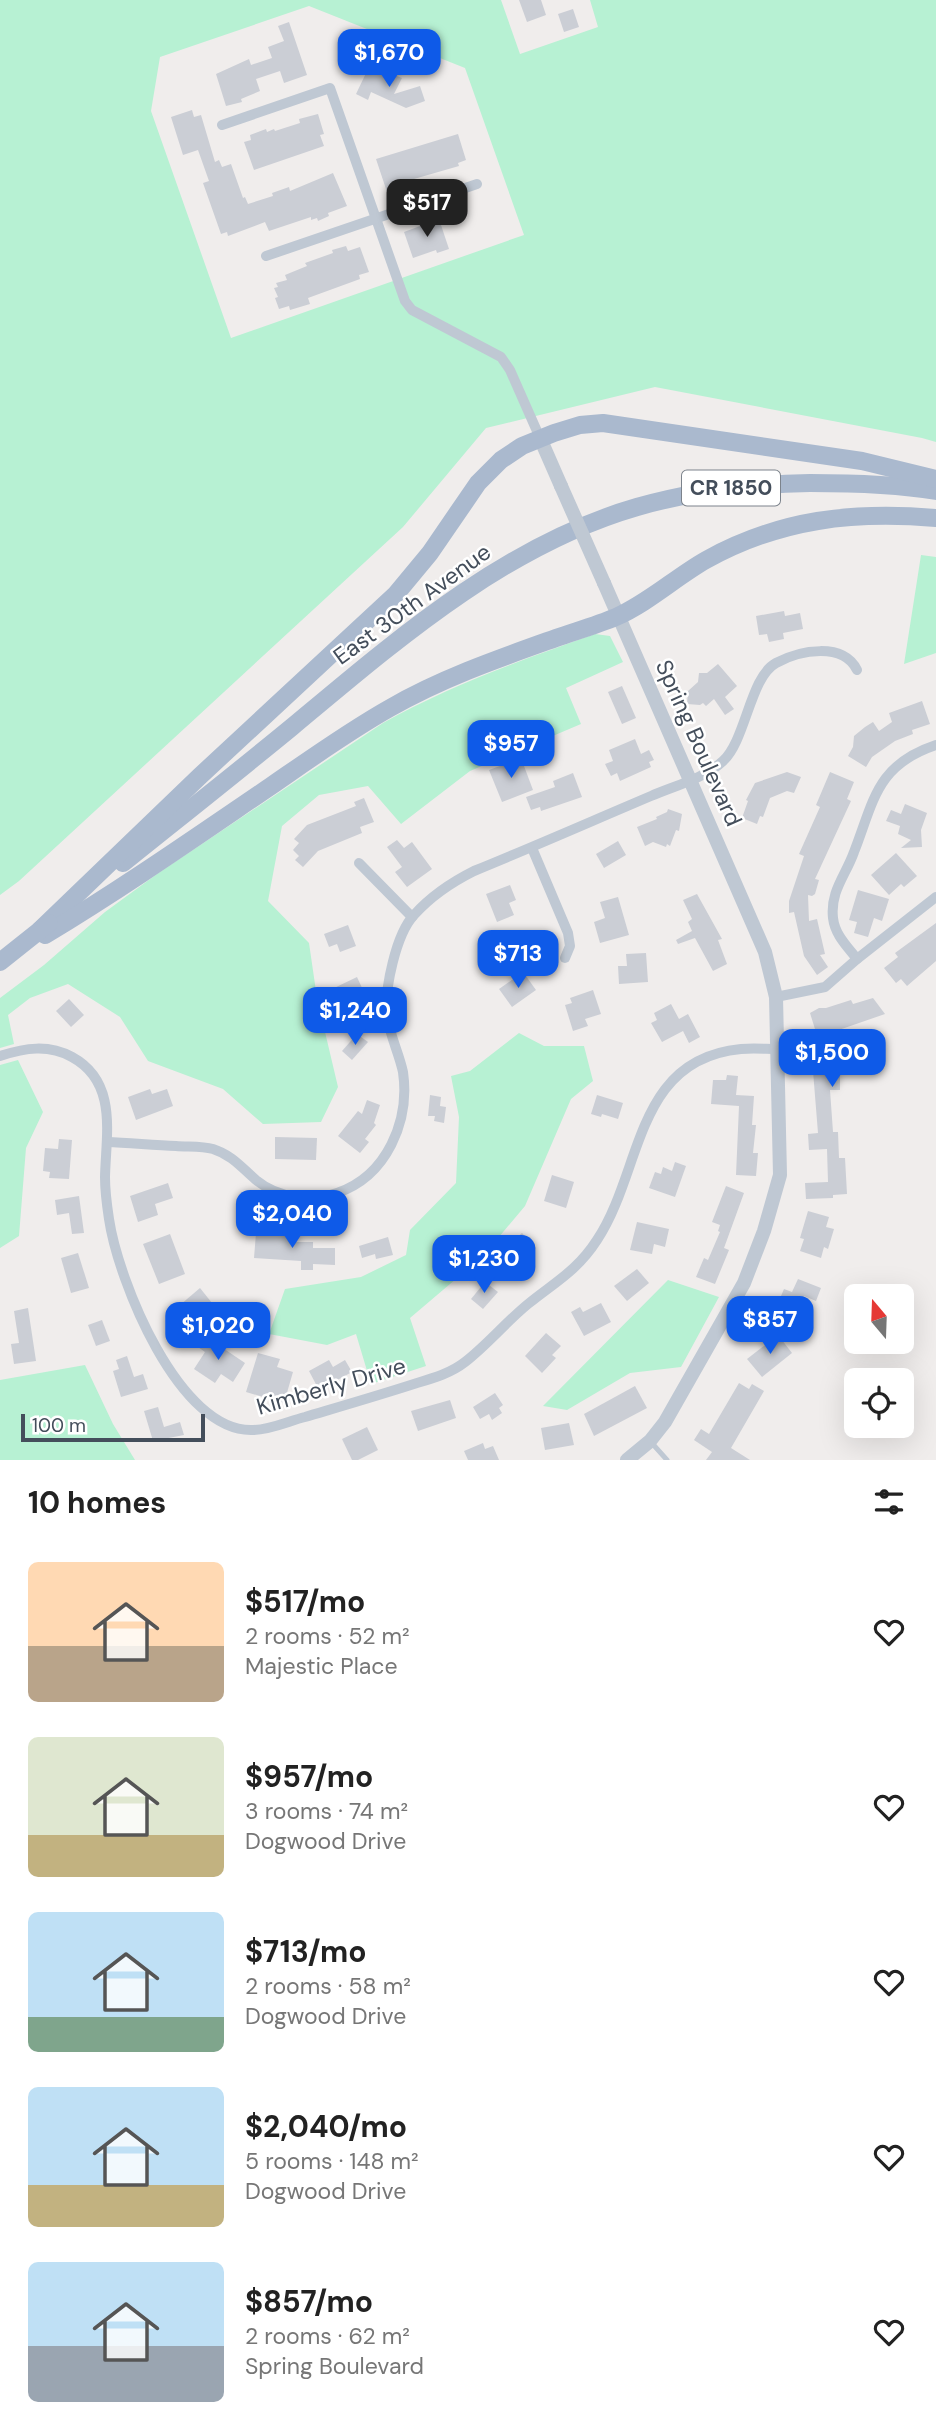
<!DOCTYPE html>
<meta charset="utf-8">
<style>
:root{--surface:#fff;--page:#f6f6f6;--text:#222;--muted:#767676;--accent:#0e5ae8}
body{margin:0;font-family:"DM Sans",sans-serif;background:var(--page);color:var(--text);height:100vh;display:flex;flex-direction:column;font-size:26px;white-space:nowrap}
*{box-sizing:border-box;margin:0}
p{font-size:23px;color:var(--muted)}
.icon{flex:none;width:38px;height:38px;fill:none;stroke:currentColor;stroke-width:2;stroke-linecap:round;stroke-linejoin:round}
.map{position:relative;height:1460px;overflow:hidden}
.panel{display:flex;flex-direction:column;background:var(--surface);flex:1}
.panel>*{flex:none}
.needle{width:46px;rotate:341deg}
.buttons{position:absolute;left:844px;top:1284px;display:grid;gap:14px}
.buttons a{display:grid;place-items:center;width:70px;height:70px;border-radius:10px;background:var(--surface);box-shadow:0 7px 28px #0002;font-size:35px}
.scale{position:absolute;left:21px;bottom:18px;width:184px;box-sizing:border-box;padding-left:7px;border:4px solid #444e5b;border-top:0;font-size:19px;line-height:24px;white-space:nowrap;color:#444e5b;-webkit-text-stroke:5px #fff;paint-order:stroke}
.price{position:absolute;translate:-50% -60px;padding:0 16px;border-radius:14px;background:var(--accent);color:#fff;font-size:23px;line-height:46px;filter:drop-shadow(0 2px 4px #0008)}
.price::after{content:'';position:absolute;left:50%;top:42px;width:21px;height:16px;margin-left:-10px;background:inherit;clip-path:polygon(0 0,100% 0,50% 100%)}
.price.selected{background:#222;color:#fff}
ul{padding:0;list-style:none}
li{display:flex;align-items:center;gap:21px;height:175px;padding:0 28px}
li span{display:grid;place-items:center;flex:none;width:196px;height:140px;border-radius:10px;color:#555}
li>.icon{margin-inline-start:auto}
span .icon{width:84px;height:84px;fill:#fffc;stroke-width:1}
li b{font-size:30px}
h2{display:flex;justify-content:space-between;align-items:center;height:84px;padding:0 28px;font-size:30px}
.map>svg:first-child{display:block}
.green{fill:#b7f1d3;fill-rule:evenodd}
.building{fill:#cbced5}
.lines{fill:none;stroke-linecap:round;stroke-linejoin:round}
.service{stroke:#bfc8d3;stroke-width:5}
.minor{stroke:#bfc8d3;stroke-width:10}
.tertiary{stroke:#bfc8d3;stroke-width:14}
.primary{stroke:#aab9ce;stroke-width:18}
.tertiary-bridge{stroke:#bfc8d3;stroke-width:14}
.labels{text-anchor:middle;stroke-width:5;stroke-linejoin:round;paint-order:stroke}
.shield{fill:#fff;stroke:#7c838c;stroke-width:2}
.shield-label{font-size:21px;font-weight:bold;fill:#444e5b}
.street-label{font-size:23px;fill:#444e5b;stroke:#fff}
</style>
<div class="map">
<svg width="936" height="1460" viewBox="0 0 936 1460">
<rect width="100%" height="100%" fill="#f0edec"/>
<g class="green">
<path d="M0 0H501L520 54 598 27 590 0H936V442L922 438 655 387 486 428 403 527 19 881 0 895ZM309 6 465 68 524 235 231 338 151 111 160 57Z"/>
<polygon points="921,555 936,557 936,653 904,664"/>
<path d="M595 634 610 636 623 662 566 688 581 724 470 771 401 824 368 786 319 795 282 826 268 901 309 943 317 998 338 1087 321 1122 263 1124 223 1089 148 1061 120 1017 68 984 30 998 8 1015 14 1044 0 1048V998L44 965 105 912 157 874 383 723C451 685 522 660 595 634Z"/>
<polygon points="519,1033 544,1046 584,1046 593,1081 571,1099 525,1206 483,1256 410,1318 426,1366 371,1384 356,1334 327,1345 269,1334 285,1289 361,1277 406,1255 410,1230 456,1183 459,1117 451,1076 470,1071"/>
<polygon points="18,1060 43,1112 26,1148 19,1236 0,1248 0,1065"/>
<polygon points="668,1280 719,1297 681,1367 630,1373 567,1410 543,1406"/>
<polygon points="85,1365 113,1424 135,1460 0,1460 0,1380"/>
</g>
<g class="building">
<polygon points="519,0 541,0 546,15 527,22"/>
<polygon points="573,9 579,27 564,32 558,14"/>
<polygon points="289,22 307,75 284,83 280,71 256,79 260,91 241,99 242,102 226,106 216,74 249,59 251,65 272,58 268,47 284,41 278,26"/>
<polygon points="373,67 402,78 394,94 420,86 425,101 406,108 371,92 368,100 356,94 368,69"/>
<polygon points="192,110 194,117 201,115 215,162 219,160 222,167 231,164 243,198 245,197 248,204 273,196 272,193 289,187 290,191 333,173 347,206 328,213 329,216 318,221 317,218 311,220 311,217 269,231 265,222 228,236 227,232 221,234 203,183 209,181 198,150 183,155 171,117"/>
<polygon points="318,114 324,134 320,135 324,146 254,170 244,142 251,140 250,135 266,129 267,132 274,129 275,131 300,123 299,119"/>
<polygon points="458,134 466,160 458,163 459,166 407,181 409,184 387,192 376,159"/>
<polygon points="439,219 449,249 437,253 436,250 413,258 404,232"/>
<polygon points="346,246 348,251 360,247 369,272 359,275 360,279 308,298 310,304 290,310 289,306 279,309 275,298 278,297 274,288 278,287 276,283 287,280 285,275 307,266 305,263 333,253 332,250"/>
<polygon points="784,611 785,616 800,613 803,629 783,633 784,639 769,642 767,634 759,635 756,616"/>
<polygon points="718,664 737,686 725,697 734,709 725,715 714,699 706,706 703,703 700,705 687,704 688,691 698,682 699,673 707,673"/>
<polygon points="622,686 636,718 622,724 608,692"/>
<polygon points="922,701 930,724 912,730 913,734 895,741 872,757 866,767 848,756 853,747 854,736 865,727 873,722 879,731 892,722 889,713"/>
<polygon points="635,739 641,754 649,750 654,760 649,762 651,767 620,781 617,773 611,776 605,764 613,761 609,750"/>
<polygon points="521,758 533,790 502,802 489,770"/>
<polygon points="787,772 801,777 794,793 787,791 770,798 763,817 760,816 757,824 742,818 748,801 746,800 755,783"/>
<polygon points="830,772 854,782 847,799 851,801 815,879 819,880 815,894 812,896 808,895 809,921 817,919 825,954 820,955 828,967 817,975 804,956 794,912 789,913 789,901 804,856 799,854 820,807 816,805"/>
<polygon points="573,773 582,797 541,811 540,807 531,810 526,797 555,787 553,781"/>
<polygon points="364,798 374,822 360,827 362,833 318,851 303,867 295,860 299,856 293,850 299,843 294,839 307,825 356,806 354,802"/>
<polygon points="905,804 927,813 921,830 922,847 901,848 911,840 898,834 900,826 886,821 891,810 901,814"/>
<polygon points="668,809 682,814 679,831 676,830 670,846 667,844 666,847 653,842 645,846 637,827 657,819 656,817 667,812"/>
<polygon points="397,840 404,848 412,842 432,869 407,887 395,872 402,867 387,847"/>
<polygon points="618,841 626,855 604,868 596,854"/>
<polygon points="896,853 917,876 904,887 901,884 889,895 871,875"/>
<polygon points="510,885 516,900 509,903 514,915 497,922 486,894"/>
<polygon points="858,890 889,899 882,921 874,918 868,937 854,933 857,922 849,920"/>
<polygon points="697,894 722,939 718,940 727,964 713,971 695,938 678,944 676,940 692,931 688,922 692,919 683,900"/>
<polygon points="618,897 629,935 600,943 594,922 605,918 600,902"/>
<polygon points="936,923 936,961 907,986 901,979 896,983 884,968 898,957 895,953"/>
<polygon points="348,925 356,946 340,952 337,944 329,947 324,934"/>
<polygon points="646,953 648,982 619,984 618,966 627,966 626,954"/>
<polygon points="523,972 536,990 512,1007 499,989"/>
<polygon points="357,977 363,990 352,996 362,1015 344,1024 331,1000 334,999 330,990"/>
<polygon points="593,990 601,1014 585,1019 588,1026 573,1031 565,1005 572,1003 570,998"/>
<polygon points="873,998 885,1014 833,1032 836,1039 836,1071 840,1070 840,1090 830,1090 833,1132 838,1132 839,1158 845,1158 847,1194 833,1195 833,1198 806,1199 805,1183 828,1182 827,1149 809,1150 808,1134 818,1133 813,1071 815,1071 815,1058 824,1058 810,1013 819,1008 826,1008 851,1000 853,1004"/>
<polygon points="69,999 84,1015 71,1027 56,1011"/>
<polygon points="671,1004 679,1019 688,1014 700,1037 689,1043 683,1031 662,1042 651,1023 657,1020 654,1013"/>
<polygon points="357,1034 368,1042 352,1060 342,1051"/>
<polygon points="727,1075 738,1076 736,1095 754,1096 752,1125 756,1125 753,1153 758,1153 756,1176 736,1175 739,1106 711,1104 713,1080 726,1080"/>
<polygon points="150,1089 152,1094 167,1089 173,1106 136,1120 128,1097"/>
<polygon points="430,1095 441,1097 440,1106 446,1107 444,1123 434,1121 435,1116 428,1116"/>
<polygon points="597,1095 623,1103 618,1119 602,1114 601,1117 591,1114"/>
<polygon points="367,1100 380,1105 374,1123 376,1125 365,1139 369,1142 360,1153 338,1136 358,1111 362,1114"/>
<polygon points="275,1137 317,1138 316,1160 275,1159"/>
<polygon points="59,1139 72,1140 69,1179 49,1178 50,1172 43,1171 45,1148 58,1149"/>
<polygon points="675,1162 686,1166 675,1197 649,1188 655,1172 661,1174 663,1167 672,1171"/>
<polygon points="552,1175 574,1182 566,1208 544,1201"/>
<polygon points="168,1183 173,1198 155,1204 158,1215 138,1222 130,1196"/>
<polygon points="726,1186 744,1193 724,1248 729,1250 715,1284 696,1277 704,1258 708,1260 720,1232 718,1231 720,1225 712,1222"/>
<polygon points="79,1196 84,1233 72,1234 69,1213 57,1215 55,1200"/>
<polygon points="808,1211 829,1217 826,1227 834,1229 828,1249 824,1247 821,1258 800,1251 804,1239 800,1238"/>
<polygon points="637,1222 669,1229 665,1247 654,1244 652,1254 630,1250"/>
<polygon points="275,1229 290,1230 289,1242 313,1242 313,1248 335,1248 335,1265 313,1264 313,1270 301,1270 301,1261 254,1258 256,1233 275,1234"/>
<polygon points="522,1233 536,1248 522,1261 516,1254 510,1260 502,1251"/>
<polygon points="170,1234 185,1274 159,1284 143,1244"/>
<polygon points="388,1237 393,1255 376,1259 375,1254 362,1258 359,1246"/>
<polygon points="78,1253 89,1288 71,1293 61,1258"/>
<polygon points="637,1269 649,1283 627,1301 614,1286"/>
<polygon points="798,1279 821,1288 816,1301 804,1296 800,1306 796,1304 789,1320 764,1309 768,1299 778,1303 784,1289 792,1292"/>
<polygon points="485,1282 498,1292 483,1309 471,1299"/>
<polygon points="200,1288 212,1303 185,1325 173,1311"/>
<polygon points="601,1303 611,1322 584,1336 571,1312 580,1307 583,1312"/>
<polygon points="28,1308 36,1361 14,1364 11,1344 19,1343 14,1311"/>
<polygon points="102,1320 110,1341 96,1346 88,1325"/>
<polygon points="546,1333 561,1346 552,1355 556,1358 542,1373 525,1356"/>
<polygon points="778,1335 792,1353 762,1377 747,1359"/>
<polygon points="205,1336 245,1363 233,1382 221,1374 215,1383 194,1369 205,1352 198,1347"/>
<polygon points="258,1353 280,1359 277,1367 293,1372 284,1403 246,1392"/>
<polygon points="127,1356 134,1377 143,1374 148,1389 121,1397 113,1371 119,1369 116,1360"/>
<polygon points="329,1360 333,1367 345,1360 352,1372 319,1390 309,1371"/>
<polygon points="739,1383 749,1389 752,1384 764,1391 731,1448 750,1460 706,1460 712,1452 694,1440 701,1429 709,1434"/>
<polygon points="635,1386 647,1408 594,1436 584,1414"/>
<polygon points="495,1393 503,1405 499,1408 502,1413 492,1420 489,1414 480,1419 473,1407"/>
<polygon points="450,1400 456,1418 418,1431 411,1411"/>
<polygon points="158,1407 164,1427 180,1422 184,1435 153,1441 144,1411"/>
<polygon points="569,1423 574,1445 545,1450 541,1428"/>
<polygon points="367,1427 378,1450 358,1460 352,1460 342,1439"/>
<polygon points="483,1443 485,1449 493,1446 499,1460 468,1460 464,1451"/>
</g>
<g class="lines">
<polyline class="service" points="650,1441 667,1460"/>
<g class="minor">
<polyline points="222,125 330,88 405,301 412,310 501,357 510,370 540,438"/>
<polyline points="266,256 477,184"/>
<path d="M936 745C876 765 874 801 854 852 846 875 830 891 833 918 835 935 847 946 857 959L936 897"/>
<polyline points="532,848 568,933 570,946 565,958"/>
<polyline points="359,863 412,917"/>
<polyline points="776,997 825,987 857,959"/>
<path d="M0 1056C25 1048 48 1044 72 1057 118 1082 106 1134 105 1177 105 1190 107 1206 109 1219 118 1280 179 1433 253 1430 270 1430 289 1421 305 1417 342 1406 380 1395 417 1383 434 1378 451 1373 465 1362 487 1345 506 1322 528 1304 555 1282 577 1271 597 1240 643 1171 634 1059 741 1049 753 1048 766 1049 778 1049"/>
<path d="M107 1142C130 1143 153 1145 176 1146 188 1147 202 1146 213 1149 232 1155 242 1168 256 1180 278 1198 310 1202 337 1193 387 1176 410 1121 403 1072 399 1053 390 1036 387 1016 384 990 396 934 414 915 431 896 452 882 474 871 533 847 592 821 651 796 674 786 705 778 723 761 746 740 750 677 776 663 800 650 843 642 857 670"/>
</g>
<g class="tertiary">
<polyline points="540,438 561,486"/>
<polyline points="604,583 765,952 776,997 780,1175 764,1231 744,1283 665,1422 650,1441 627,1460"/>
</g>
<g class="primary">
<path d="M123 863C179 818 236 773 292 727 395 641 505 545 637 507 693 491 751 484 810 483 851 483 895 484 936 491"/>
<polyline points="40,930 200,776 396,594 430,553 478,483 501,460 522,446 554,433 580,425 603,423 862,461 936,479"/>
<path d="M45 935C123 888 196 837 271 786 310 759 349 731 390 708 442 678 500 658 556 638 576 631 597 625 616 617 648 603 676 577 706 560 780 519 853 511 936 518"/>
<polyline points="0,962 49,923"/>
</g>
<polyline class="tertiary-bridge" points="561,486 604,583"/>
</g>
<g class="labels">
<rect class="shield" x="682" y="470.5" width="98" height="35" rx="5"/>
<g class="shield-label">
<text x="731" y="495">CR 1850</text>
</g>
<g class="street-label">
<text transform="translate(412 604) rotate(-36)" y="8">East 30th Avenue</text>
<text transform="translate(699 743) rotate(66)" y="8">Spring Boulevard</text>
<text transform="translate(331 1386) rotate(-16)" y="8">Kimberly Drive</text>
</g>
</g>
</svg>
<div class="buttons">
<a><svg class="needle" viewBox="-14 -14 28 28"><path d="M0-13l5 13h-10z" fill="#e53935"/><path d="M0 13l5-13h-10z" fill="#767676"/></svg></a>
<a><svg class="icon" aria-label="locate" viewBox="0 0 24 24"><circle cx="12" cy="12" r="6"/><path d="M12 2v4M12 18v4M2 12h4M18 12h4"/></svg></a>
</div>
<div class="scale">100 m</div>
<b class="price" style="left:389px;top:89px">$1,670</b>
<b class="price selected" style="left:427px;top:239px">$517</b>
<b class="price" style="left:511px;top:780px">$957</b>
<b class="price" style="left:518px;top:990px">$713</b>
<b class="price" style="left:355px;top:1047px">$1,240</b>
<b class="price" style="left:832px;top:1089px">$1,500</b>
<b class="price" style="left:292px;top:1250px">$2,040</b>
<b class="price" style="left:484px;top:1295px">$1,230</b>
<b class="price" style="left:770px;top:1356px">$857</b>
<b class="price" style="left:218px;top:1362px">$1,020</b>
</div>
<section class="panel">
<h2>10 homes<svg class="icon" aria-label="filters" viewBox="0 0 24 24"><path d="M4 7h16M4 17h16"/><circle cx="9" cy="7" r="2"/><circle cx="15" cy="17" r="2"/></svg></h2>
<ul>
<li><span style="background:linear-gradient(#ffd9b3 60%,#b9a48a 0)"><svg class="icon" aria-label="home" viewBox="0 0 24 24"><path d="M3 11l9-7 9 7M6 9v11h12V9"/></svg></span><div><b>$517/mo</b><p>2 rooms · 52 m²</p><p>Majestic Place</p></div><svg class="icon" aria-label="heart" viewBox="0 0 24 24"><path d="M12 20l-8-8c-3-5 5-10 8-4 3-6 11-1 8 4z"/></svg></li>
<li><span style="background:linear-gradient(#dfe7d0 70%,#c2b280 0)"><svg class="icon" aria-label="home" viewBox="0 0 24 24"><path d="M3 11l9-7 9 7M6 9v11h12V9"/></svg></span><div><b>$957/mo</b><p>3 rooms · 74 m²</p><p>Dogwood Drive</p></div><svg class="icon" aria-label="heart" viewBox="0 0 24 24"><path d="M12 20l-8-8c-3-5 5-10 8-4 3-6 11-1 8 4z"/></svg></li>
<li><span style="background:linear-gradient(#bfe0f5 75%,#7fa58c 0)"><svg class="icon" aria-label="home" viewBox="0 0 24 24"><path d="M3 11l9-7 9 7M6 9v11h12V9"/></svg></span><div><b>$713/mo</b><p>2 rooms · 58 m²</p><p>Dogwood Drive</p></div><svg class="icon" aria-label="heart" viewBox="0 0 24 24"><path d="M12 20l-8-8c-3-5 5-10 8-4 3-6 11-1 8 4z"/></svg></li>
<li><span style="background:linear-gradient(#bfe0f5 70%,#c2b280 0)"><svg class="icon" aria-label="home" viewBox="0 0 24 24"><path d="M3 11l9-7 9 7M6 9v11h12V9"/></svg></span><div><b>$2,040/mo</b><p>5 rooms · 148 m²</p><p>Dogwood Drive</p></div><svg class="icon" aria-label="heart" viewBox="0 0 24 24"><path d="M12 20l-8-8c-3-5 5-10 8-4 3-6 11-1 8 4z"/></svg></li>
<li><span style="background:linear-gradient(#bfe0f5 60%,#9aa5b1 0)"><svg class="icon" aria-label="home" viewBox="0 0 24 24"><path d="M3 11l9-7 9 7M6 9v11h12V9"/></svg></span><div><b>$857/mo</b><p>2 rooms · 62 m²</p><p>Spring Boulevard</p></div><svg class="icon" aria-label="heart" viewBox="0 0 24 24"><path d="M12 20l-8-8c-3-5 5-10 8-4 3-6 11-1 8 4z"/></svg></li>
</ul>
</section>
